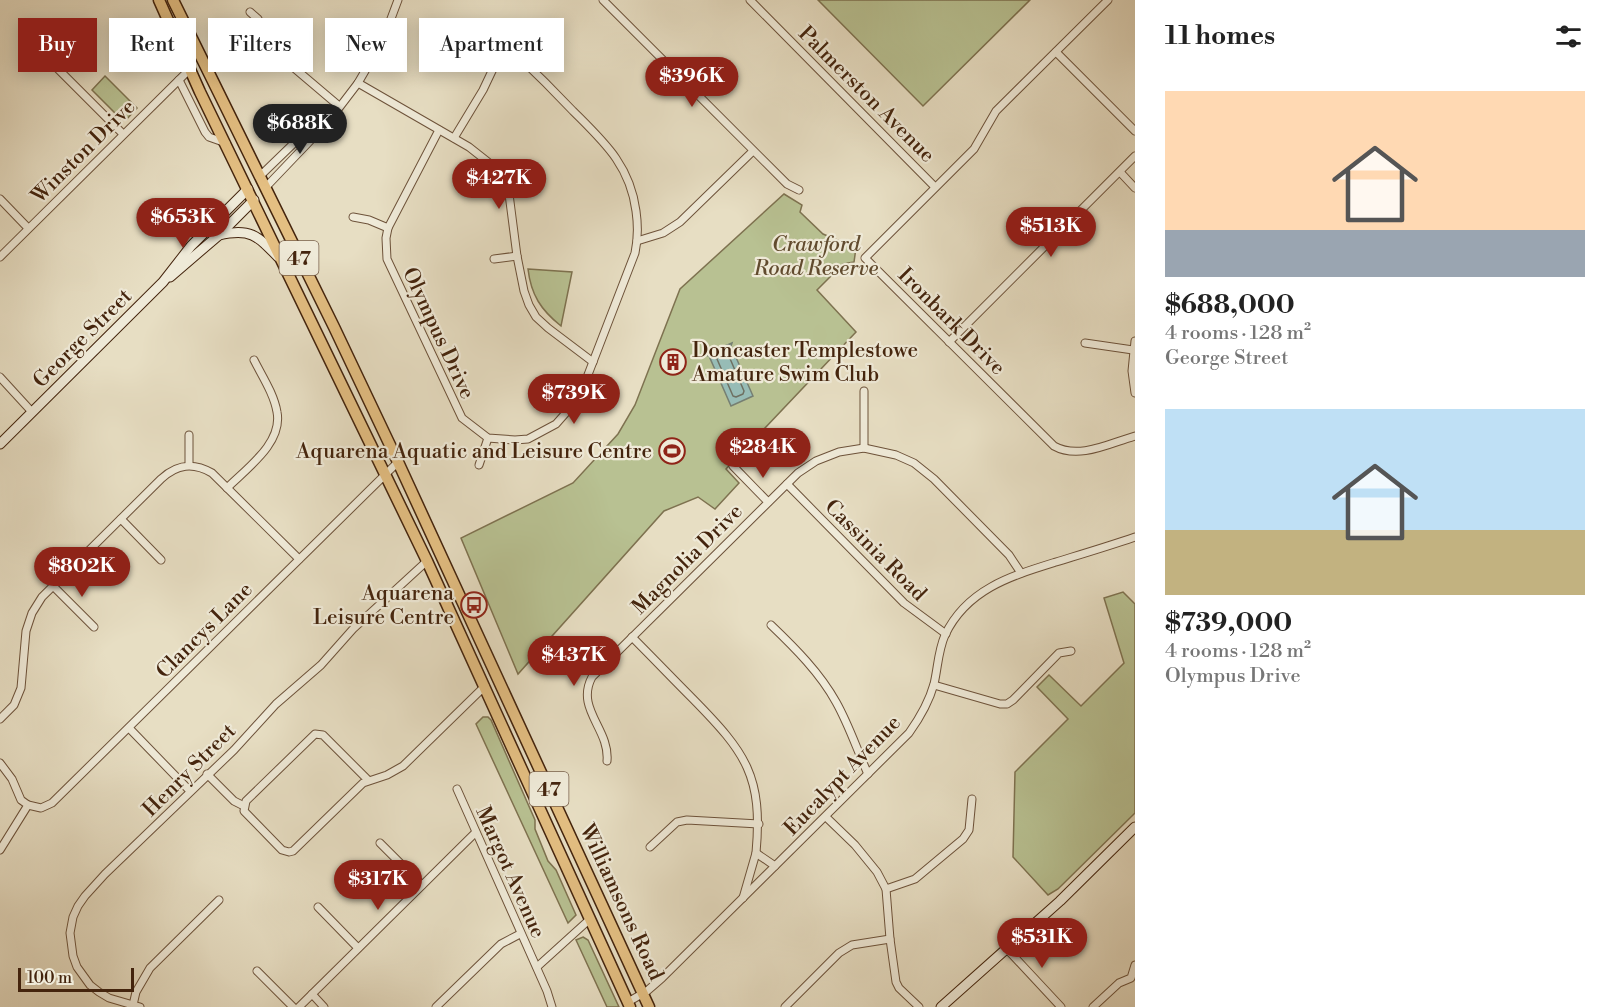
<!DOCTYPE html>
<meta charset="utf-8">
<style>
:root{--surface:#fff;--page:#f6f6f6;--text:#222;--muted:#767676;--accent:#8f2418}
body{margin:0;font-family:"Libre Bodoni",serif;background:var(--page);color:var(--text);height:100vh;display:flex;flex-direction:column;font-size:22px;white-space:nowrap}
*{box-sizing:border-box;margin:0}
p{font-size:20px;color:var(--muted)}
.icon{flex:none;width:33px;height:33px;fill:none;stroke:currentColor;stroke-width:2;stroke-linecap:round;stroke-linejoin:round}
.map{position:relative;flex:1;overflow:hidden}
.side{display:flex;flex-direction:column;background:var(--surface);width:480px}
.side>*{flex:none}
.banner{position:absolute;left:18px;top:18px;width:570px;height:54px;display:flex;gap:12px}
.scale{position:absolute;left:18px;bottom:15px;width:116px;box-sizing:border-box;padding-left:6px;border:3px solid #44240d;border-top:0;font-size:16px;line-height:21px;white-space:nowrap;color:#44240d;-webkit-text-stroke:4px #efead8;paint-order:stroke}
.price{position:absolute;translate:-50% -51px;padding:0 14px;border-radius:21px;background:var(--accent);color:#fff;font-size:20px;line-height:39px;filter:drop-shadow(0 2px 3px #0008)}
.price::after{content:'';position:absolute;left:50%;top:36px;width:18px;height:14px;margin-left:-9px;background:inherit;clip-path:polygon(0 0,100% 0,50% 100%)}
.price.current{background:#222;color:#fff}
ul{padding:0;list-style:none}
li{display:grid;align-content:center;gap:12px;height:318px;padding:0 30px}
li span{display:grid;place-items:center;height:186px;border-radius:0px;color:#555}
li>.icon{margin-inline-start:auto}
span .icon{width:108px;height:108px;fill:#fffc;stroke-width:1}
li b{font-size:26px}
h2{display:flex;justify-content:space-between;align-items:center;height:72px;padding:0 30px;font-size:26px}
.tag{padding:0 21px;border-radius:0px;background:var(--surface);box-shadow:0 3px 15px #0003;font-size:21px;line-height:54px}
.tag.current{background:var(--accent);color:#fff}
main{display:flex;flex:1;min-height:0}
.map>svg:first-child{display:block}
.green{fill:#b8c192;stroke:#7e7250;stroke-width:1.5}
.water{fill:#97bcb6;stroke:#767f72;stroke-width:1.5}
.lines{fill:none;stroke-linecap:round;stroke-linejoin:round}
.shore{stroke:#6e7062;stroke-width:1.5}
.street-casing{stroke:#6d523a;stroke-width:9}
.secondary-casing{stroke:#44240d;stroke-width:11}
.primary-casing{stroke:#44240d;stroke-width:13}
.street{stroke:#efead8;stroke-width:7}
.secondary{stroke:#efead8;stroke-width:9}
.primary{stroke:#e4bf82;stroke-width:10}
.labels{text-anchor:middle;stroke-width:4.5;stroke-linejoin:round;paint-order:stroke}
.shield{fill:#efead8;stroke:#775f4a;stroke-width:1.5}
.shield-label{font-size:20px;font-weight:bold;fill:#44240d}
.street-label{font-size:21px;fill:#44240d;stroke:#efead8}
.park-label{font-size:21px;font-style:italic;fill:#614b2e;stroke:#efead8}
.poi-label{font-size:21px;fill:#44240d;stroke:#efead8;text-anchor:end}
</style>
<main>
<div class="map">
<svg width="1135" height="1007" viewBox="0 0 1135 1007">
<rect width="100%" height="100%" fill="#e7dec3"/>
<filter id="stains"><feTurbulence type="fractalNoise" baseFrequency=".00333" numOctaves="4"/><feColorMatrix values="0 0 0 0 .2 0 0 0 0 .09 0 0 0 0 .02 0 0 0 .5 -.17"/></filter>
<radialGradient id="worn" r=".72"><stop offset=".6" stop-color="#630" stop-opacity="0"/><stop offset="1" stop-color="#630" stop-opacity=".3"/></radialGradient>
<g class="green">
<polygon points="818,0 1030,0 923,106"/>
<polygon points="105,76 137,108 126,120 121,119 92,90"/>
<polygon points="784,194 802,205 800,212 823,234 856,248 854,262 843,264 817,290 856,332 726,469 739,483 715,509 698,497 664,511 518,674 461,538 573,483 618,434 635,405 680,289"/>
<path d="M528 269 572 272 561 326C541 310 531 295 528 269Z"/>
<polygon points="1123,592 1135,604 1135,813 1058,889 1048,895 1013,857 1015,772 1068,719 1037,687 1049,675 1081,706 1124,663 1104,598"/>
<polygon points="483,717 488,717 491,720 535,820 535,829 548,861 556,870 576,915 568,923 476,724"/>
<polygon points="583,937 588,940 619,1007 607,1007 576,940"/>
</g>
<polygon class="water" points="732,343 731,346 753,396 731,406 709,356 705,355"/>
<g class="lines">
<polygon class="shore" points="725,353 728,354 744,391 743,394 736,397 733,396 717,359 718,356"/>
<g class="street-casing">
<g id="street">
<polyline points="603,0 787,184 799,190"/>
<polyline points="750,0 935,187"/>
<path d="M1108 0 996 111 974 149 865 258 1054 446C1079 460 1110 443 1135 436"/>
<polyline points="250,12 258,19 280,56 339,106"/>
<polyline points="1056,52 1135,131"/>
<polyline points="58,69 123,134"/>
<polyline points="179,80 205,132 209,137 226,143"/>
<polyline points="358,83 469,147 488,162 509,194 517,256 524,291 529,305 536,317 548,328 593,362"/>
<path d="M439 130 388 228 386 238 387 259 462 418 488 438 515 440 528 439 556 424 579 398 635 253C638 239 638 225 636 211 630 165 604 142 573 111 555 92 536 73 517 55L506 48 501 25"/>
<polyline points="454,138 483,90 501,52 506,48"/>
<polyline points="1120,172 1135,188"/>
<polyline points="259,177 323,115 335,110"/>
<polyline points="265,188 329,121 358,83 383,40 398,0"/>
<polyline points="0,199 28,228"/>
<polyline points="353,217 369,220 388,228"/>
<polyline points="637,241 663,233 680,222 753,151"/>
<polyline points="0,257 190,69"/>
<polyline points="494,259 517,256"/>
<polyline points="1135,341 1132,371 1135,393"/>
<polyline points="949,342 1135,156"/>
<polyline points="1085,343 1133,350"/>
<polyline points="0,377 32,412"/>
<polyline points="864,391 864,448"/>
<polyline points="189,435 189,465"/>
<polyline points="479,465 488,438"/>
<polyline points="733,466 768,502"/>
<polyline points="787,484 904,603 946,634"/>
<path d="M227 488C247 468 283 443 277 412 274 394 262 376 254 360"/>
<polyline points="121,519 161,560"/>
<polyline points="53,586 94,627"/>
<path d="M771 625C795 648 820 673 836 702 849 725 857 750 868 774"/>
<path d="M632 637C653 658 673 679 693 699 746 753 763 776 756 853"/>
<polyline points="934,685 1000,704 1007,704 1013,700 1059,653 1071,651"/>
<path d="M0 719 14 705 21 688 26 631 32 613 42 597 161 479C177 464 193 462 212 473L299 559"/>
<polyline points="129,728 190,791"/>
<path d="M607 761C610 729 575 709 592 677L798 473 816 461 839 452 864 448 896 455 914 463 934 479 1009 555 1021 573"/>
<polyline points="0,763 12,779 21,800 28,805 0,850"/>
<polyline points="207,774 234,801 244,806"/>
<polyline points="368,780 323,735 315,734 246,801 244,811 282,850 289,852 293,851 363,783 387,775 403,766 485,686"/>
<polyline points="457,789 547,991 552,1007"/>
<polyline points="28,805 41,808 52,803 398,462"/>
<polyline points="826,817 855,845 877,872 886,889 890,939 896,982 899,988 919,1007"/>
<polyline points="380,843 422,885"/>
<polyline points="650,847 677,822 687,820 759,824"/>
<polyline points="886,889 915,879 963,839 969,830 972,799"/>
<polyline points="743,898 756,853 775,866"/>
<polyline points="318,907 358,948"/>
<polyline points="1006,948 1061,1007"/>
<polyline points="537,967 590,919"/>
<polyline points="257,971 293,1007"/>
<polyline points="312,994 324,1007"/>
<path d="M628 1002 647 991 662 978 909 733C919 719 929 702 934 684 938 667 938 651 945 635 967 589 1011 576 1056 562 1082 554 1109 546 1135 537"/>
<polyline points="133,1005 136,992 150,968 219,900"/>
<polyline points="140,1007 109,998 99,992 90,985 77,967 73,956 70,933 73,917 78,906 85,896 105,874 234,750 276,704 321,665 353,629 427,561"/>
<polyline points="299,1007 475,833"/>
<polyline points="436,1007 501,944 520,934"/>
<polyline points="785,1007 839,953 852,945 890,939"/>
<polyline points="1093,1007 1119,983 1131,978 1135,965"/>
</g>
</g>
<g class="secondary-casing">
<g id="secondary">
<path d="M219 235C250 228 257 235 278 257"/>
<polyline points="170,277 219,235 254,200"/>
<polyline points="0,444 163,282 191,246 248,189"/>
<polyline points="941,1007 1060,901 1135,827"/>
</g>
</g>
<g class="primary-casing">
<g id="primary">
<polyline points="159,0 200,92 427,561 630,1007"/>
<polyline points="173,0 334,327 398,462 649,1007"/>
</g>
</g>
<use href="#street" class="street"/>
<use href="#secondary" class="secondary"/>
<use href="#primary" class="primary"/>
</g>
<defs>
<g id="building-ring" transform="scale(1.35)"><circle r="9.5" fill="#efead8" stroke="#8f2418" stroke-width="1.5"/><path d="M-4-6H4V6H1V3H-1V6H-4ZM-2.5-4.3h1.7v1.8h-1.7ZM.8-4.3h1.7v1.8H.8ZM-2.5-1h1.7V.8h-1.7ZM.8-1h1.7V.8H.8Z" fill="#8f2418"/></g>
<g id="stadium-ring" transform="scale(1.35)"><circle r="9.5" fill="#efead8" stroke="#8f2418" stroke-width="1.5"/><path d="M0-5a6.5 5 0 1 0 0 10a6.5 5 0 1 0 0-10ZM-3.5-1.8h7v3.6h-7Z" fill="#8f2418"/></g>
<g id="bus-ring" transform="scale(1.35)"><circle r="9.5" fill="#efead8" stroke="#8f2418" stroke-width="1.5"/><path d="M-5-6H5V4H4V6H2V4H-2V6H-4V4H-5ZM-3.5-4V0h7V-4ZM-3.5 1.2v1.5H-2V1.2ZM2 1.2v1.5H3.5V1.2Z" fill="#8f2418"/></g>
</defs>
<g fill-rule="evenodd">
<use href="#building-ring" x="673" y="362"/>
<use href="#stadium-ring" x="672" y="451"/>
<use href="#bus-ring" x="474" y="605"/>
</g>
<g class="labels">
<g class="shield">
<rect x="279.5" y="241" width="39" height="34" rx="4.5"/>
<rect x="529.5" y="772" width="39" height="34" rx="4.5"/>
</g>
<g class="shield-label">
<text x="299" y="265">47</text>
<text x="549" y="796">47</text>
</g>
<g class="street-label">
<text transform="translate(867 94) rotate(45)" y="7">Palmerston Avenue</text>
<text transform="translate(83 151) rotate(-45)" y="7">Winston Drive</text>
<text transform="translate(952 321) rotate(45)" y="7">Ironbark Drive</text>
<text transform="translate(439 333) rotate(65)" y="7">Olympus Drive</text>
<text transform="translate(82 338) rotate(-45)" y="7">George Street</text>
<text transform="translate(876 550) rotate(45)" y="7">Cassinia Road</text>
<text transform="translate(687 559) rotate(-45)" y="7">Magnolia Drive</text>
<text transform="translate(204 630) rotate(-45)" y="7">Clancys Lane</text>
<text transform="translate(189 770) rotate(-45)" y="7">Henry Street</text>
<text transform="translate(842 775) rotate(-46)" y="7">Eucalypt Avenue</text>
<text transform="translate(511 872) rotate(66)" y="7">Margot Avenue</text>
<text transform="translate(622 902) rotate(65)" y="7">Williamsons Road</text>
</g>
<g class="park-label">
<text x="816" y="251">Crawford<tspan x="816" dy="24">Road Reserve</tspan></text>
</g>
<g class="poi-label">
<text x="692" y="357" text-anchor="start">Doncaster Templestowe<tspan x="692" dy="24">Amature Swim Club</tspan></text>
<text x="652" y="458">Aquarena Aquatic and Leisure Centre</text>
<text x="454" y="600">Aquarena<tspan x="454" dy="24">Leisure Centre</tspan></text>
</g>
</g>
<rect width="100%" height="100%" filter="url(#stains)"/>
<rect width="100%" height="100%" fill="url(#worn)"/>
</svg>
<div class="scale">100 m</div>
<b class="price" style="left:692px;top:108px">$396K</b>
<b class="price current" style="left:300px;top:155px">$688K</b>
<b class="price" style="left:499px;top:210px">$427K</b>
<b class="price" style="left:183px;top:249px">$653K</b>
<b class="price" style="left:1051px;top:258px">$513K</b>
<b class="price" style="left:574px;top:425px">$739K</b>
<b class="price" style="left:763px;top:479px">$284K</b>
<b class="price" style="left:82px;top:598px">$802K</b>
<b class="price" style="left:574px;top:687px">$437K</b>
<b class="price" style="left:378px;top:911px">$317K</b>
<b class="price" style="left:1042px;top:969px">$531K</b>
<div class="banner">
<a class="tag current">Buy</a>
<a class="tag">Rent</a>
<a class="tag">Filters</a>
<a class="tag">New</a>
<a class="tag">Apartment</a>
</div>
</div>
<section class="side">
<h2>11 homes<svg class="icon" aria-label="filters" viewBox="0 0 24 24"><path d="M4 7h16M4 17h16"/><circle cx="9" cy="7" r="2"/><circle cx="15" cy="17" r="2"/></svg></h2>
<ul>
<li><span style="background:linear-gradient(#ffd9b3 75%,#9aa5b1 0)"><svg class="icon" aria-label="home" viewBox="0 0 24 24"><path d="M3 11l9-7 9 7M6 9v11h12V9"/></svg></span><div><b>$688,000</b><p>4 rooms · 128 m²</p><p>George Street</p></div></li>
<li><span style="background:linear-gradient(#bfe0f5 65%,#c2b280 0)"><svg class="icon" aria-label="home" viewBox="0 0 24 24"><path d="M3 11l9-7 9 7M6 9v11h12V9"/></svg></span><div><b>$739,000</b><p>4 rooms · 128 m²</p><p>Olympus Drive</p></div></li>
</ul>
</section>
</main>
